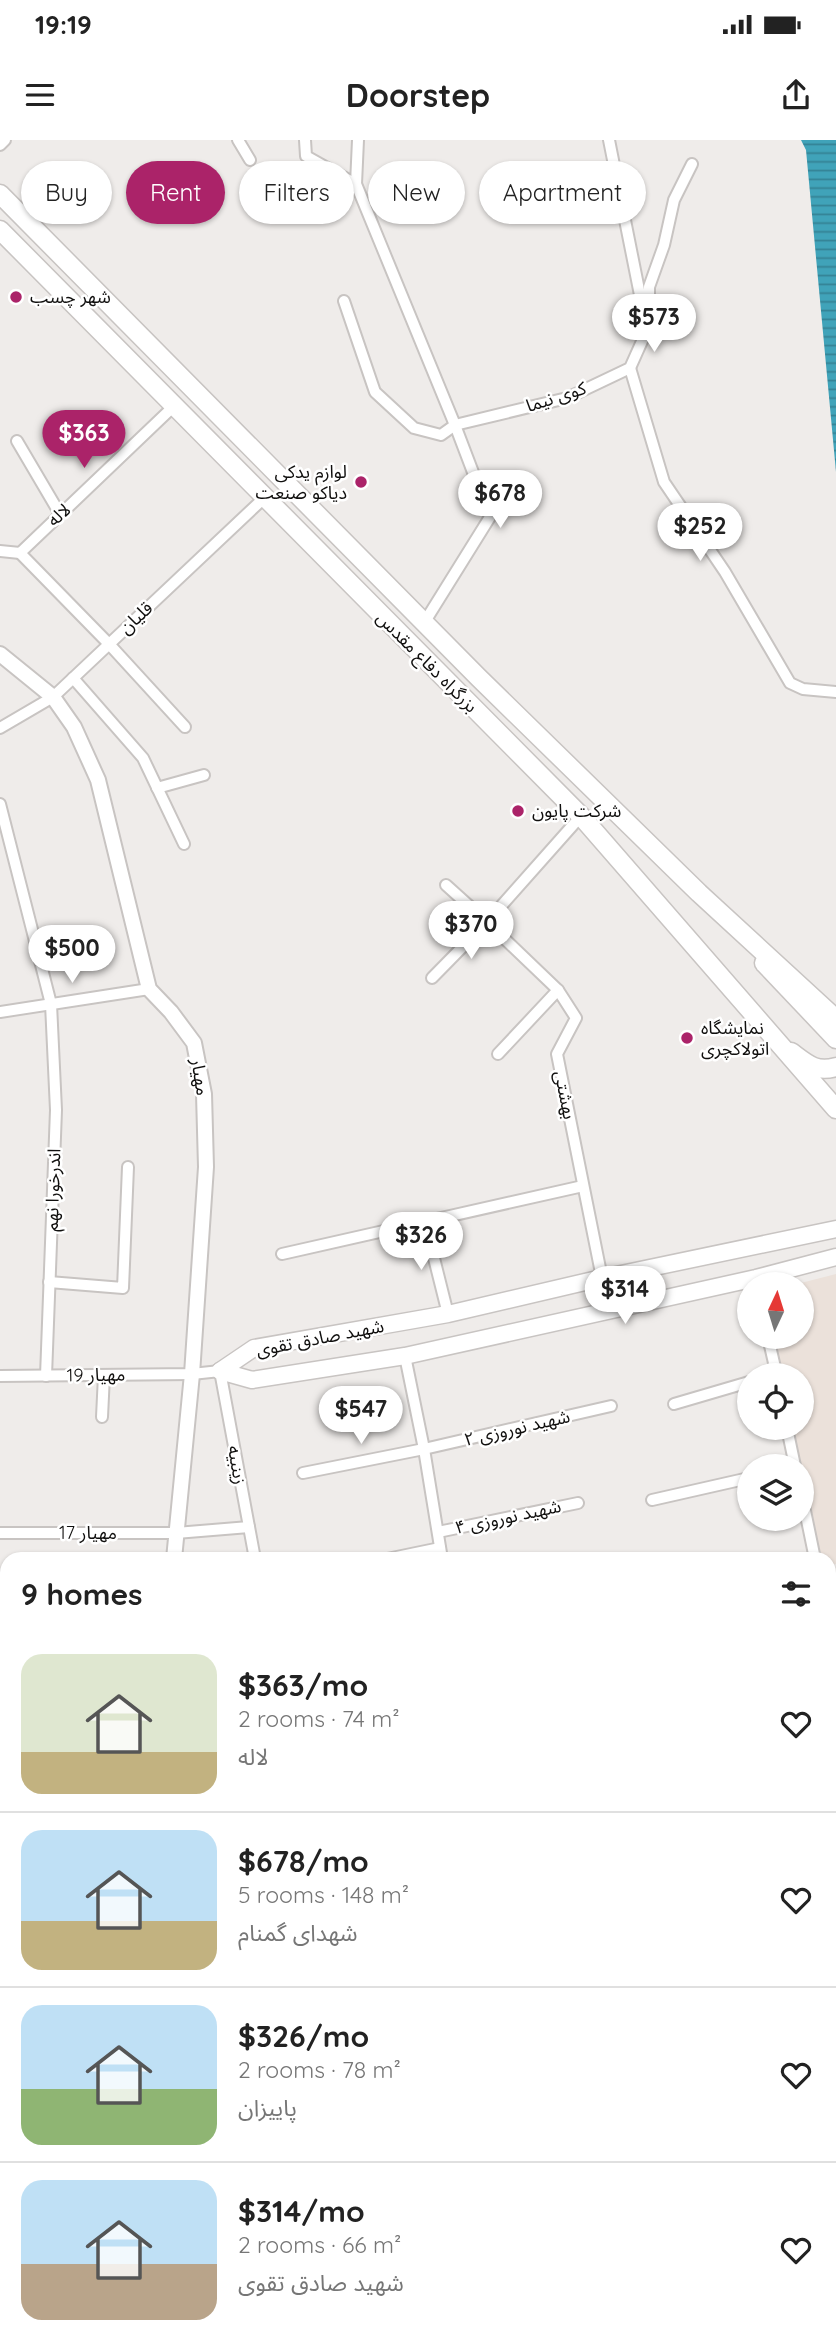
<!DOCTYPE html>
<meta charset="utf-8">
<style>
:root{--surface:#fff;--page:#f2f2f2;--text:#222;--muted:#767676;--line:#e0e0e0;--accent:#ab2369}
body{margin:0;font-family:Quicksand,"Noto Sans Arabic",sans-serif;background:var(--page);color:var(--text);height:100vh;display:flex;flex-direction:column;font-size:26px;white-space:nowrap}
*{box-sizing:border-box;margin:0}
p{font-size:23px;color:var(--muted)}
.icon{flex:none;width:38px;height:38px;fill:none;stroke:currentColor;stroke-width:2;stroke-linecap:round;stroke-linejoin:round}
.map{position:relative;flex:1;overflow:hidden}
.panel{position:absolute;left:0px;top:1412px;width:836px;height:800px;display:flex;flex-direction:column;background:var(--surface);border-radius:21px 21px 0 0;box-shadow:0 2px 5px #0004}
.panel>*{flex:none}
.hud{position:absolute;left:21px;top:21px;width:794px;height:63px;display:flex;gap:14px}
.needle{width:46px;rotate:4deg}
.fabs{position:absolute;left:737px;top:1132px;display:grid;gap:14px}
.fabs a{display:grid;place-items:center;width:77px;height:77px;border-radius:50%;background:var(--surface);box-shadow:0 2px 5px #0004;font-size:35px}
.price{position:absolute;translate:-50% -60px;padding:0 16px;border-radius:24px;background:#fff;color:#222;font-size:23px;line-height:46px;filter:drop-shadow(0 2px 4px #0008)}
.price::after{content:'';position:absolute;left:50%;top:42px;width:21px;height:16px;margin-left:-10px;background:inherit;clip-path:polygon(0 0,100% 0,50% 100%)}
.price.current{background:var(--accent);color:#fff}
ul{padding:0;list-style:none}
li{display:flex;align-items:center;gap:21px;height:175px;padding:0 21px}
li+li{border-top:2px solid var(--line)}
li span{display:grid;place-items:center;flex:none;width:196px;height:140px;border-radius:21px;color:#555}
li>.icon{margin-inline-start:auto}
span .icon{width:84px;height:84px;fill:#fffc;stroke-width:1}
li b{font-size:30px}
h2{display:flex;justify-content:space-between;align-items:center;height:84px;padding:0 21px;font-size:30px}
.pill{padding:0 24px;border-radius:32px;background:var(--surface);box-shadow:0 2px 5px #0004;font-size:24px;line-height:63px}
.pill.current{background:var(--accent);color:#fff}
.status{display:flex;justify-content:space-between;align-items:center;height:49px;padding:0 35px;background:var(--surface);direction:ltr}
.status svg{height:19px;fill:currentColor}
header{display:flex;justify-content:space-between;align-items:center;height:91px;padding:0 21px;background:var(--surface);font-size:32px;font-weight:700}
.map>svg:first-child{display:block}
.built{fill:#ebe1da}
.water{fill:url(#water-rules)}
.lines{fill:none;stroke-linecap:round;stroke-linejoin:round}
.minor-casing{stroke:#c8c4c2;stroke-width:14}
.tertiary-casing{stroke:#c8c4c2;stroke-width:18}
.secondary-casing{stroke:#c8c4c2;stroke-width:19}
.primary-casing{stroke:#c8c4c2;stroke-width:21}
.trunk-casing{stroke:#c8c4c2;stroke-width:21}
.minor{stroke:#fff;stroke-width:10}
.tertiary{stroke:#fff;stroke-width:14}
.secondary{stroke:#fff;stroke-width:16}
.primary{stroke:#fff;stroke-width:18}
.trunk{stroke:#fff;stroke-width:18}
.poi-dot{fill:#ab2369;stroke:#fff;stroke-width:2.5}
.labels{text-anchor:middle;stroke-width:5;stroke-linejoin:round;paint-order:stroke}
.poi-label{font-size:18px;fill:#100f0e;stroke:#fff;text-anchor:start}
.street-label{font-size:18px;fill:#100f0e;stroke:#fff}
</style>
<div class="status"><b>19:19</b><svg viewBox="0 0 49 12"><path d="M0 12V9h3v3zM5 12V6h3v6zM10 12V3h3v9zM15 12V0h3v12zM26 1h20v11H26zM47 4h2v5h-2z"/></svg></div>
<header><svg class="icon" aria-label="menu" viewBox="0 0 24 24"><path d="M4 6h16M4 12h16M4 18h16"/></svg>Doorstep<svg class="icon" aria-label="share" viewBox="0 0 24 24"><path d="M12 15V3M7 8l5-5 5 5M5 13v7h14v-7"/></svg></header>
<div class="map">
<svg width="836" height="2211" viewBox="0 0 836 2211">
<defs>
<pattern id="water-rules" width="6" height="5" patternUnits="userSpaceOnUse" patternTransform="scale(1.75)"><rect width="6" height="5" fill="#40a3b9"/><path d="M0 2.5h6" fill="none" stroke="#348395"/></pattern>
</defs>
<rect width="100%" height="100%" fill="#efecea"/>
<polygon class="built" points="836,1134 836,1424 830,1425 830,1419 822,1419 791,1288 802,1288 802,1236 779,1235 770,1197 802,1197 802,1144 797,1144"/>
<polygon class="water" points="801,0 836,0 836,332 806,10"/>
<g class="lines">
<g class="minor-casing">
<g id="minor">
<polyline points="238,0 250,20"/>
<polyline points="305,0 306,16 356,44 455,285 490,377 424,483"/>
<polyline points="0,5 5,0"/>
<polyline points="356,44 358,0"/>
<polyline points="344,161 375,252 414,288 441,295 455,285 567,258 630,228 647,190 609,0"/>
<polyline points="649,181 649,147 664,105 674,60 692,24"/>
<polyline points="630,228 664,342 725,432 790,543 803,549 836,552"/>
<polyline points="17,301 60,374"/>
<polyline points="0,411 20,413 174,266"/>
<polyline points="20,413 109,504 185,587"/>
<polyline points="73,538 143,618 184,704"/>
<polyline points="0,588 53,557 264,358"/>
<polyline points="157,648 204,635"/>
<polyline points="0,664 51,864 56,970 46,1236"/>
<polyline points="581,676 487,782 558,850 576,878 557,914 602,1138"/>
<polyline points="432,838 487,782 446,745"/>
<polyline points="0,872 149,849"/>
<polyline points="498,914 558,850"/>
<polyline points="425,1082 448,1174"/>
<polyline points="282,1114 583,1046"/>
<polyline points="49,1142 123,1148 128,1027"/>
<polyline points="768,1197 777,1236"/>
<polyline points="405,1216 424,1309 442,1419"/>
<polyline points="0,1236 192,1234 220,1231 255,1419"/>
<polyline points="674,1264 749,1242"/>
<polyline points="102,1277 104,1235"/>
<polyline points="787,1288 795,1326"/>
<polyline points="303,1333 424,1309 611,1266"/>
<polyline points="802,1356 815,1419"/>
<polyline points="652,1360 749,1338"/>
<polyline points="438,1392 578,1363"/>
<polyline points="0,1393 176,1393 249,1387"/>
<polyline points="387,1419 440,1408"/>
<polyline points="830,1472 836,1494"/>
<polyline points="830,1526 836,1524"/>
<polyline points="0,1537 7,1537"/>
<polyline points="830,1776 836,1776"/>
<polyline points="830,1874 836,1875"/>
<polyline points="830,1962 836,1963"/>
<polyline points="0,2085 7,2086"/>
<polyline points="830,2097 836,2100"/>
<polyline points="215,2205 218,2211"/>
<polyline points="318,2205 319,2211"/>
<polyline points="443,2205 447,2211"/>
<polyline points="617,2205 622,2211"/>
<polyline points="238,2211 241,2205"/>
<polyline points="363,2211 379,2205"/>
</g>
</g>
<g class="tertiary-casing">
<g id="tertiary">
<polyline points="0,514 53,557 74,587 98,640 149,849 171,872 194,903 204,954 206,1027 192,1234 174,1419"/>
<polyline points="0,1854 7,1854"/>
<polyline points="103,2211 104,2205"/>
</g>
</g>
<g class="secondary-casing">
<g id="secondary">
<polyline points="220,1231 254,1208 448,1174 602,1138 836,1089"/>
<polyline points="220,1231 252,1240 405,1216 756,1138 836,1117"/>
</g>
</g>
<g class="primary-casing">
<g id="primary">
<polyline points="764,823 836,899"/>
<path d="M791 912C807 924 816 933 836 927"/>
</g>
</g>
<g class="trunk-casing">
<g id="trunk">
<polyline points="0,54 479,538 699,753 836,879"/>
<polyline points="0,90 581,676 836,969"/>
</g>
</g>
<use href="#minor" class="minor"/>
<use href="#tertiary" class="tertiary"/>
<use href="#secondary" class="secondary"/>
<use href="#primary" class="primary"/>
<use href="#trunk" class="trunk"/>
</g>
<g class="poi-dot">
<circle cx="16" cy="157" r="7"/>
<circle cx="361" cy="342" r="7"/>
<circle cx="518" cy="671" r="7"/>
<circle cx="687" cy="898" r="7"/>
</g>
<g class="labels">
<g class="poi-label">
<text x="30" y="163">شهر چسب</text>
<text x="347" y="338" text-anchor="end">لوازم یدکی<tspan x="347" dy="21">دیاکو صنعت</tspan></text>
<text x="532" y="677">شرکت پایون</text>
<text x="701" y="894">نمایشگاه<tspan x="701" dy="21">اتولاکچری</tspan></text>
</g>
<g class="street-label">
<text transform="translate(556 257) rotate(-18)" y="6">کوی نیما</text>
<text transform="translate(59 375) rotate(-43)" y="6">لاله</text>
<text transform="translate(136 478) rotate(-43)" y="6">قلیان</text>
<text transform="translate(427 522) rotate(45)" y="6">بزرگراه دفاع مقدس</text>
<text transform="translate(200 937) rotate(81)" y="6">مهیار</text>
<text transform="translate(565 955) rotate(79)" y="6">بهشتی</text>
<text transform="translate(53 1050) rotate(-88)" y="6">اندرخورا نهم</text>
<text transform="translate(320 1198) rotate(-11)" y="6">شهید صادق تقوی</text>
<text transform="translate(96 1235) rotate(-1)" y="6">مهیار 19</text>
<text transform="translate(517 1288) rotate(-13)" y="6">شهید نوروزی ۲</text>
<text transform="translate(237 1325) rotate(80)" y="6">زینبیه</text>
<text transform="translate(508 1377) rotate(-12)" y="6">شهید نوروزی ۴</text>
<text x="88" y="1399">مهیار 17</text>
</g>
</g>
</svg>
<div class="fabs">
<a><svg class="needle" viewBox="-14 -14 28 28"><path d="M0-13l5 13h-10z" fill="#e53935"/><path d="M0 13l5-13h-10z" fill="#767676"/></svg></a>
<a><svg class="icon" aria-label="locate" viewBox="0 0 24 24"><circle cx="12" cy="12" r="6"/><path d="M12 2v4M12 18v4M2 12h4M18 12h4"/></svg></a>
<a><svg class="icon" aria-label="layers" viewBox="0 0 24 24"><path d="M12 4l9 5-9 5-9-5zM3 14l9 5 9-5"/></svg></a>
</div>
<b class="price" style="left:654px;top:214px">$573</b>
<b class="price current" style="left:84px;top:330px">$363</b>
<b class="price" style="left:500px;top:390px">$678</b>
<b class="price" style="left:700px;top:423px">$252</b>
<b class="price" style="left:471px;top:821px">$370</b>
<b class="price" style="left:72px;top:845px">$500</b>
<b class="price" style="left:421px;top:1132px">$326</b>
<b class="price" style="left:625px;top:1186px">$314</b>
<b class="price" style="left:361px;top:1306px">$547</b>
<div class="hud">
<a class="pill">Buy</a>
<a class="pill current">Rent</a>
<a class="pill">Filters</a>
<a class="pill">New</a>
<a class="pill">Apartment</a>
</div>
<section class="panel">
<h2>9 homes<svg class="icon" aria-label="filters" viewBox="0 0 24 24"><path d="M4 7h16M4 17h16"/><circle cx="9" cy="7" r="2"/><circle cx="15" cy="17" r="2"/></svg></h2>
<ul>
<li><span style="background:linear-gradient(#dfe7d0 70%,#c2b280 0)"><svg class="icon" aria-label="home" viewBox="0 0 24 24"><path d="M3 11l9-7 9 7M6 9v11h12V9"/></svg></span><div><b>$363/mo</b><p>2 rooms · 74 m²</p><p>لاله</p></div><svg class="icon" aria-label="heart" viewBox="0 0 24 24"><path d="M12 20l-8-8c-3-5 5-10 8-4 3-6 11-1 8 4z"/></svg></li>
<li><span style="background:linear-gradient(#bfe0f5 65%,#c2b280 0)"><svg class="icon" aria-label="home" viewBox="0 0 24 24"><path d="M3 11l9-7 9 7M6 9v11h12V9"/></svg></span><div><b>$678/mo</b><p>5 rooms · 148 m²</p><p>شهدای گمنام</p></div><svg class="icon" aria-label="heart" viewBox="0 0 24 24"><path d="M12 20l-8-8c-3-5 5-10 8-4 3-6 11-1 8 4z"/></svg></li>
<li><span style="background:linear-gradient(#bfe0f5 60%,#8fb573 0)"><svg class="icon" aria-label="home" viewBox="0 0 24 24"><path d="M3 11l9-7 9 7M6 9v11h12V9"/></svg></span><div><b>$326/mo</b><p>2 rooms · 78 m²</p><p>پاییزان</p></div><svg class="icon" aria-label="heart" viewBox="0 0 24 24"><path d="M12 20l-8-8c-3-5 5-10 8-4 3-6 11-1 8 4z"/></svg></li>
<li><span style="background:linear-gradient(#bfe0f5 60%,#b9a48a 0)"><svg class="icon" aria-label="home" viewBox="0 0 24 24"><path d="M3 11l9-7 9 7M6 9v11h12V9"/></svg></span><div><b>$314/mo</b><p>2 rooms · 66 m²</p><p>شهید صادق تقوی</p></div><svg class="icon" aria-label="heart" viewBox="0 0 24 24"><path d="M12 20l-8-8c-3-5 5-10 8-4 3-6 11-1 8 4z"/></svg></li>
</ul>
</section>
</div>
